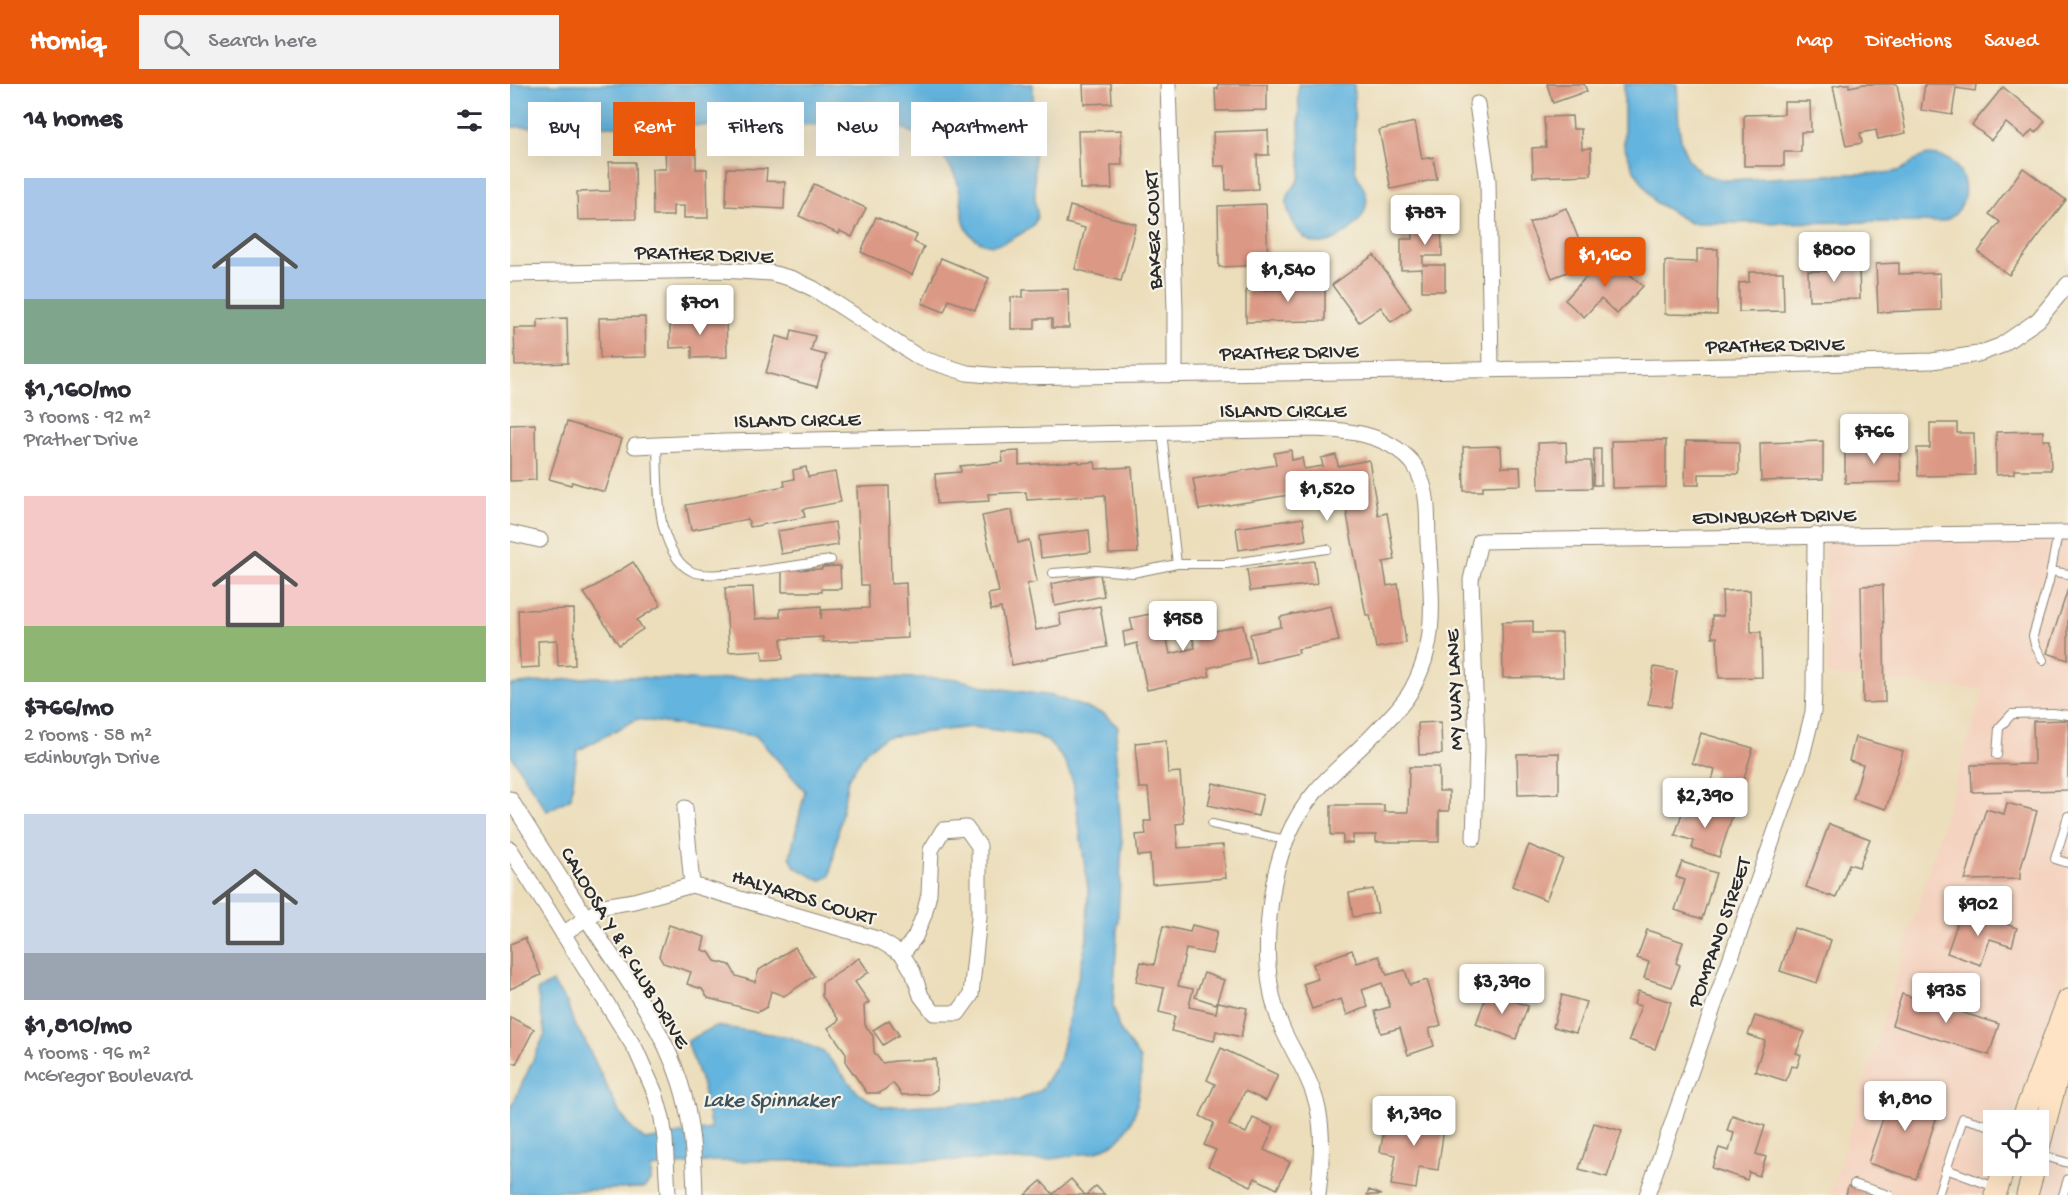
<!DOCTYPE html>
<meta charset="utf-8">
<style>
:root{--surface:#fff;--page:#f2f2f3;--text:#2b2b33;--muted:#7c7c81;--accent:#ea580c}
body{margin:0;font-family:"Gochi Hand",sans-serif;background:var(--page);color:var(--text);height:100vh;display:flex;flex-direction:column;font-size:22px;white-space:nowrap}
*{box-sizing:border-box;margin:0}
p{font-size:20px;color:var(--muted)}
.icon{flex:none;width:33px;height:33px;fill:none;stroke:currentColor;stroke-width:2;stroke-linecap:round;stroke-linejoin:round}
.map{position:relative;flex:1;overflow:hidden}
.details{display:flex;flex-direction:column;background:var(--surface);width:510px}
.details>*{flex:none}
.top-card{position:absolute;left:18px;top:18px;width:570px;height:54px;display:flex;gap:12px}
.tools{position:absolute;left:1473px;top:1026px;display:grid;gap:12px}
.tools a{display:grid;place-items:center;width:66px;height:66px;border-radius:0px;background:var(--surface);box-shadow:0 6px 24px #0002;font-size:30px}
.price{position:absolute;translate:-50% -51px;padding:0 14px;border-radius:6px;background:#fff;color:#222;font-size:20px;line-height:39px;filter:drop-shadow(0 2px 3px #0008)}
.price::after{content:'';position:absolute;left:50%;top:36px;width:18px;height:14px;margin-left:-9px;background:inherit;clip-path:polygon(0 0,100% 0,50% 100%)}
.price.selected{background:var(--accent);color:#fff}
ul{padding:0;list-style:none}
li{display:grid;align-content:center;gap:12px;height:318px;padding:0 24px}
li span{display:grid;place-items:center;height:186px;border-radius:0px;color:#555}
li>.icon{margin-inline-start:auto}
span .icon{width:108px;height:108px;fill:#fffc;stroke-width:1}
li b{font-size:26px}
h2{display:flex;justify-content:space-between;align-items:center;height:72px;padding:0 24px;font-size:26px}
.pill{padding:0 21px;border-radius:0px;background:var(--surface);box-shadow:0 6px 24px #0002;font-size:21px;line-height:54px}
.pill.selected{background:var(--accent);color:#fff}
header{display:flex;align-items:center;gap:36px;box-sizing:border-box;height:84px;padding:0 30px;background:var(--accent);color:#fff}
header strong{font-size:28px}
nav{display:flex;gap:33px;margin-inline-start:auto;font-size:21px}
.search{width:420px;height:54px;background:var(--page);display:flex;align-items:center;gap:15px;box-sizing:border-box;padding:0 21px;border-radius:0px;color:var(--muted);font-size:22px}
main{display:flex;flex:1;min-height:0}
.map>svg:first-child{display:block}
.built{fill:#f4d3c0}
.water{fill:#63b4de;stroke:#477084;stroke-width:1.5}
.building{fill:#db9884}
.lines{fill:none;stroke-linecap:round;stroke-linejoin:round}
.service-casing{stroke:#8c8473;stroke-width:10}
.minor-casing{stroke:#8c8473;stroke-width:17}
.secondary-casing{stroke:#8c8473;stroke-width:23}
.service{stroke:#fff;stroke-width:8}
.minor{stroke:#fff;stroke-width:15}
.secondary{stroke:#fee4c5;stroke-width:21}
.labels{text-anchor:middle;stroke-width:4.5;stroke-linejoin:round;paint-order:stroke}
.street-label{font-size:21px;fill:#2b2b2b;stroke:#f7f3e8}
.water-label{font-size:22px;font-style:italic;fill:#3c5461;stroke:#f7f3e8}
</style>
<header>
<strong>Homiq</strong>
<div class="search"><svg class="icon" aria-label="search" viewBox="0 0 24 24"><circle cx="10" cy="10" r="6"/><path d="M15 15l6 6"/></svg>Search here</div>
<nav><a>Map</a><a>Directions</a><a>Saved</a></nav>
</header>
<main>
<section class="details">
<h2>14 homes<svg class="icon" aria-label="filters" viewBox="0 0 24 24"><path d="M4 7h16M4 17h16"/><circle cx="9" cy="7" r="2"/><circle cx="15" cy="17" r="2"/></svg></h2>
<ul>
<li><span style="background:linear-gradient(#a9c7e8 65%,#7fa58c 0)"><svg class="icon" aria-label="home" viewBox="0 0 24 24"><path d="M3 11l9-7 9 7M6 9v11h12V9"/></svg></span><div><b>$1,160/mo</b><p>3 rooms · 92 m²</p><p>Prather Drive</p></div></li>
<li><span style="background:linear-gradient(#f6c9c9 70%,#8fb573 0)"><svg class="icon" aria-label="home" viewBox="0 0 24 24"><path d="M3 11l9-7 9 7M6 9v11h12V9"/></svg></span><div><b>$766/mo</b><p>2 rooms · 58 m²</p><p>Edinburgh Drive</p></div></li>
<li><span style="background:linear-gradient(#c9d6e8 75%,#9aa5b1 0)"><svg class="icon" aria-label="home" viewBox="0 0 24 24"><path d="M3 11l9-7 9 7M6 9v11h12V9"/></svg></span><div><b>$1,810/mo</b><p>4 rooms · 96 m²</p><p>McGregor Boulevard</p></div></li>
</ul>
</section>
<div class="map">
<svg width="1558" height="1111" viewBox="0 0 1558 1111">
<rect width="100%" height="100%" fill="#f7f3e8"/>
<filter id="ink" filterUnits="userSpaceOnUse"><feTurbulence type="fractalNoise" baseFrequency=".0167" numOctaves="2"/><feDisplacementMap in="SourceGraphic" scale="12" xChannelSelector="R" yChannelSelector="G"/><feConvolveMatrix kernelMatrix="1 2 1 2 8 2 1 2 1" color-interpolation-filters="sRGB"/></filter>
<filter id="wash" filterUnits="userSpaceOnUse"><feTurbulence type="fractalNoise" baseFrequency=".008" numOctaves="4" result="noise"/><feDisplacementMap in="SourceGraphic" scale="24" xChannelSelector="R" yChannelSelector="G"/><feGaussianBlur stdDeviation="1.35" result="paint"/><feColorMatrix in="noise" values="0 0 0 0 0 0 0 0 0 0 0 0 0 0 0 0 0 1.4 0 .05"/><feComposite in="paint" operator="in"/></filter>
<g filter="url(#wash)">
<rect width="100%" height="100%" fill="#ecdebb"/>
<g class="built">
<polygon points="1313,444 1558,446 1558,887 1501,1036 1484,1036 1484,1082 1474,1111 1320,1111 1473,606 1317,591"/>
<polygon points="1558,995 1558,1111 1528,1111"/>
</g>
<g class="water">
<path d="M0 0H523L525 119C529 131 528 139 517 146 501 156 483 168 466 155 461 152 457 147 455 141 450 125 453 108 445 92 432 65 410 50 383 40L0 43Z"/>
<path d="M788 0H844L845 84C847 98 860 106 856 122 854 134 844 143 834 150 808 168 790 159 779 129 772 108 785 107 790 92 792 86 790 75 790 69 789 46 789 23 788 0Z"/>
<path d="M1114 0H1167C1170 41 1162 93 1219 96 1258 94 1298 92 1337 90 1353 89 1373 91 1387 87 1405 82 1405 68 1428 72 1462 79 1464 130 1430 138L1180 139 1145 118 1124 86 1114 62Z"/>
<polygon points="295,591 447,595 478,603 542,612 594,630 608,643 605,661 612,761 603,921 609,945 630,975 631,994 626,1025 621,1038 613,1051 605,1059 585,1068 535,1076 204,1077 141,1084 141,1096 134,1104 0,1109 0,1026 35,950 27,907 42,898 57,919 64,940 74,955 109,1028 122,1045 135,1056 201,1045 193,1004 177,957 206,942 280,953 314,968 349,1010 372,1023 506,1017 531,1006 549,977 577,855 578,805 563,697 554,676 544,664 536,656 525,651 461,643 375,653 356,667 338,695 320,792 311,797 285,783 280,773 295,707 246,652 127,635 67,667 61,714 37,727 0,670 0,601 84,593 124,593 200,597 220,594 280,594"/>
</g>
<g id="blocks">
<g class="building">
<polygon points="573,0 601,0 602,19 574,20"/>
<polygon points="708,0 757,0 757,26 706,27 705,5 708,5"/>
<polygon points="1037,0 1074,0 1077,7 1043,19"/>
<polygon points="1333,0 1339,0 1339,3 1354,0 1387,0 1396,49 1368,55 1366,46 1350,49 1352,59 1336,62 1323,2"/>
<polygon points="1415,0 1466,0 1465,7 1446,4 1442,31 1411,26"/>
<polygon points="1493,3 1535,37 1526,49 1522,46 1515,54 1496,39 1481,56 1462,41"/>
<polygon points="1274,18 1300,18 1301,48 1291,48 1291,68 1274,68 1274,82 1234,82 1234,31 1274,30"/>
<polygon points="1062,32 1063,45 1071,45 1072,65 1081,64 1081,91 1023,93 1022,64 1036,63 1034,33"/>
<polygon points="905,38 912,75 923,73 927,95 881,105 869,46"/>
<polygon points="611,46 612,81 601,81 602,105 570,105 568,47"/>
<polygon points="758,46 759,71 747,71 748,105 716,106 715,82 704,82 703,48"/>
<polygon points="155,66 186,66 186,85 197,85 198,134 174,134 174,122 163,122 163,132 143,132 142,85 156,85"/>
<polygon points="99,78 125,78 126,135 68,136 67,108 100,107"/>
<polygon points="217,84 257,85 256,97 275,98 274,125 216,122"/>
<polygon points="1513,84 1556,116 1499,191 1468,168 1490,138 1479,130"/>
<polygon points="304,100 356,124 342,153 330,147 329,150 289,132"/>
<polygon points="931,119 932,172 913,172 913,181 935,181 935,207 912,207 912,185 891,186 891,155 903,155 902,120"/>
<polygon points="756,120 758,181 709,183 708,122"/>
<polygon points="560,122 626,140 611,197 565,185 575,144 556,139"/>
<polygon points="1056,124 1071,161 1058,166 1065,185 1042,194 1019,139"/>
<polygon points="366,133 407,151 404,158 414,163 402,191 351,168"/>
<polygon points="1187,165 1208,165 1207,231 1155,230 1155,177 1187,178"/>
<polygon points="1097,170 1133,202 1107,230 1091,215 1074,233 1055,216"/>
<polygon points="864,171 901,224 881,238 871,223 849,238 822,201"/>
<polygon points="431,174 479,194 465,226 439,216 434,228 412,219"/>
<polygon points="1317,178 1333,178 1334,185 1349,185 1350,215 1299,216 1298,187 1317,187"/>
<polygon points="1389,179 1389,190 1430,189 1431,226 1368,228 1366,180"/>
<polygon points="1239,188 1273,188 1274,227 1229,228 1229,199 1239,198"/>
<polygon points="815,194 815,237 736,238 736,206 778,206 778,195"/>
<polygon points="558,205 559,244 542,244 542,235 525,235 525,245 501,245 501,213 513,213 513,206"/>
<polygon points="135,233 136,273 90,274 89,234"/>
<polygon points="216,233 217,273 182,274 182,263 160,264 160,234"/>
<polygon points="57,234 58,279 5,281 4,244 28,244 28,235"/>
<polygon points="282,246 305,252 301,267 316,271 307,303 256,289 266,252 280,256"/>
<polygon points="57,338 112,355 95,408 62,398 61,401 39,395"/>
<polygon points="1420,339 1447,339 1447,349 1464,349 1465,391 1408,392 1407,364 1420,364"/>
<polygon points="25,340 26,396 0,397 0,341"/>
<polygon points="1533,347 1533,356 1540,356 1541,386 1504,386 1504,390 1486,391 1486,348"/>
<polygon points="1156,356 1156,403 1102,404 1101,357"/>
<polygon points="1176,357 1229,358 1229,390 1189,390 1189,401 1175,401"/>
<polygon points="1313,357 1313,395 1251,397 1250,359"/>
<polygon points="1056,358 1057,377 1081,377 1082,404 1029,405 1028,359"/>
<polygon points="1390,358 1391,398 1335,399 1335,368 1366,367 1366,359"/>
<polygon points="991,362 992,383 1010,383 1011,401 973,402 973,407 954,407 953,363"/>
<polygon points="1084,365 1091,365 1091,401 1083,401"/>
<polygon points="781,366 782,376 792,374 794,385 813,382 811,374 826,371 828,382 859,376 868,431 877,429 885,476 873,478 877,502 888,500 896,559 866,564 860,531 856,531 833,410 792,417 791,409 689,426 683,395 766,381 764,369"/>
<polygon points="509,367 509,381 569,377 569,379 585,378 586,385 622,383 628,469 599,470 595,411 517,416 516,408 478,410 479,417 427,420 425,390 451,388 450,382 493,378 492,368"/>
<polygon points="296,383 298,393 325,388 331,418 293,425 295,433 240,443 238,435 181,446 176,421 275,402 274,397 284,395 283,386"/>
<polygon points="379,402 381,500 396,499 398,554 313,558 313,553 271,555 273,575 253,576 252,566 219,568 215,504 243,503 245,535 270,533 270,525 311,522 311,535 312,526 359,524 358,501 351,501 347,403"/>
<polygon points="502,426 508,459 519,456 527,498 517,500 526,546 551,541 549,530 590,522 597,563 502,581 491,524 481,526 478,510 489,508 472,432"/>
<polygon points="793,434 796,456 729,466 726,444"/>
<polygon points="325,438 328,461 271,470 267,447"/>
<polygon points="579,446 581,468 531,474 529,452"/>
<polygon points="804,477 807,500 740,507 737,485"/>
<polygon points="123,478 151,521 127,536 133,545 109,561 74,509"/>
<polygon points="330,482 331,505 312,505 312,508 272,508 272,486 312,485 312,483"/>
<polygon points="590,490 594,512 545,522 541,500"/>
<polygon points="1373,501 1375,618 1353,619 1351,502"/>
<polygon points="1558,505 1558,576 1537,569"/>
<polygon points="1240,506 1241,548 1251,548 1252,593 1209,594 1207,553 1202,553 1202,532 1213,532 1212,507"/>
<polygon points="821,522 829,557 788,565 789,569 746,579 740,550 771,543 770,533"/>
<polygon points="64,525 65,581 48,582 47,556 28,557 29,583 10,584 8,526"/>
<polygon points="651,528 660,570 685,564 682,552 733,541 740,574 698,584 700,592 637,606 627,559 615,562 613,548 623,546 620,534"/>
<polygon points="1023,537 1023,549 1052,549 1053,593 993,594 992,538"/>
<polygon points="1144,583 1167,587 1161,623 1138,620"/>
<polygon points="1558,636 1558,706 1462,708 1461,681 1524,680 1523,637"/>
<polygon points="931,638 932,670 909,671 908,639"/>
<polygon points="1191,649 1243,664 1230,707 1201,699 1205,686 1182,679"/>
<polygon points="1345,653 1393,667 1376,725 1343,715 1353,681 1339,677"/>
<polygon points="656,656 658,689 670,688 674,739 666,740 668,764 713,761 716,794 642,800 640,771 628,772 626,751 636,750 634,737 641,737 638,704 629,704 625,659"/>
<polygon points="1049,669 1049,710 1008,711 1007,670"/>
<polygon points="899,683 929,683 929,707 939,707 939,727 929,727 929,758 866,758 866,751 843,751 843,759 833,759 833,751 821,751 821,721 874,721 874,728 898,728"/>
<polygon points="703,699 753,711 748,732 698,721"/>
<polygon points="1190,719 1223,730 1209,773 1182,764 1184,757 1165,751 1173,726 1186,730"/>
<polygon points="1497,719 1527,727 1510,787 1510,795 1455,796 1476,725 1494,730"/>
<polygon points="1319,740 1360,755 1349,783 1339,780 1326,814 1296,803"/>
<polygon points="1019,761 1053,775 1036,816 1002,802"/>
<polygon points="1172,778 1206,789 1192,835 1165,826 1175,796 1166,793"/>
<polygon points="863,805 868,829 843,833 839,809"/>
<polygon points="1452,826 1507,844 1502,862 1480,855 1471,881 1437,869"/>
<polygon points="159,841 195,853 192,866 199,868 205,877 220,881 226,892 245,898 249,886 285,863 304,892 274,912 261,907 257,923 248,928 198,914 192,905 177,900 181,888 153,879 149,872"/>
<polygon points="682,841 707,847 702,870 676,865 668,902 683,905 679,923 706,929 708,918 737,924 731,953 706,947 704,957 661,947 665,932 649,928 654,904 626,898 631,878 644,881 653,842 680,848"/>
<polygon points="1284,844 1321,856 1307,899 1270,887"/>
<polygon points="1137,846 1173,858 1166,879 1170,881 1162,903 1134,894 1139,878 1127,874"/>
<polygon points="15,854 31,891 0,905 0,860"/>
<polygon points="842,866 847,879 869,872 877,891 895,886 900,901 917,896 931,941 919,945 924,962 898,971 890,944 871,949 865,927 880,923 872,899 852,906 858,923 837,931 831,915 802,925 793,900 808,895 803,880"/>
<polygon points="349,874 359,888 345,898 359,918 354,922 355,941 363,952 364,968 372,979 385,977 426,975 427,1005 420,1010 392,1011 383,999 370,1009 357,1009 336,979 336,969 318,944 329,936 312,912 312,899"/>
<polygon points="694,889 714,896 706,920 685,913"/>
<polygon points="978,907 1018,922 1006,955 966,940"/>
<polygon points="1128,907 1161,918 1145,965 1119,956 1131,922 1124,920"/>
<polygon points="1392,910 1489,940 1479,971 1382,941"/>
<polygon points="1052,911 1076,918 1066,949 1043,943"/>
<polygon points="1245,932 1295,948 1286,969 1291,971 1287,983 1281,982 1276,997 1245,987 1255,957 1238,951"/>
<polygon points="0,933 24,945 6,980 0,977"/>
<polygon points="379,936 389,951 373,961 363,946"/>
<polygon points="711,964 768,991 756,1017 735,1007 719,1041 736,1049 743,1034 764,1043 754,1066 780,1078 767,1105 745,1094 741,1102 698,1082 706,1066 694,1061 704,1039 690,1032 705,1000 697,996"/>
<polygon points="1384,1002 1432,1017 1406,1095 1358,1079"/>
<polygon points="896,1022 923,1026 921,1042 934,1044 928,1086 909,1083 906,1105 881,1101 886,1071 870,1068 874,1046 892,1049"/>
<polygon points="1222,1031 1255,1042 1246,1070 1256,1073 1249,1092 1239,1088 1237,1096 1202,1084 1209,1064 1219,1067 1224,1049 1217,1047"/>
<polygon points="1084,1039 1112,1047 1097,1093 1069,1085"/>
<polygon points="561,1095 575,1111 515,1111 531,1097 543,1110"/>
<polygon points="586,1102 595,1111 576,1111"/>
<polygon points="1338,1102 1365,1110 1365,1111 1336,1111"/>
<polygon points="859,1106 872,1111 857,1111"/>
</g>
</g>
</g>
<g filter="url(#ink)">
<use href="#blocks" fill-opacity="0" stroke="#8c8473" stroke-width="1.5"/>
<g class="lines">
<g class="service-casing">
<g id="service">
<polyline points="652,348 667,480 716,480 817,465"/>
<path d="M147 361C148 387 147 417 153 443 158 460 166 481 183 488 204 497 295 479 321 476"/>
<polyline points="1541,487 1558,490"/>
<polyline points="543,489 586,486 623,489 667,480"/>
<polyline points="1533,576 1525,561 1523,552 1539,497 1548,449"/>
<polyline points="1487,671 1489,644 1502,630 1543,629 1558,631"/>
<polyline points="1558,732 1545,775 1558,779"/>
<polyline points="702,740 776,756"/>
<polyline points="1528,1070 1558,1079"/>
<polyline points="1436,1085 1485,1103"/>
<polyline points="1344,1100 1379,1111"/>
<polyline points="1428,1111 1453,1034 1484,1043"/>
<polyline points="1553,1111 1558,1095"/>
</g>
</g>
<g class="minor-casing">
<g id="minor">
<polyline points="658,0 665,226 665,290"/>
<polyline points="967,20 978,97 981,285"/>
<polyline points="0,190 212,186 261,189 283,195 304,205 410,274 457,289 501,293 1224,282 1422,277 1468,270 1490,262 1528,236 1558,200"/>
<path d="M125 362 214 358 801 345C837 346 876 349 902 378 906 383 910 392 912 398 919 416 917 438 918 457 920 492 925 532 917 566 914 580 909 592 902 605 893 622 877 636 864 650 845 670 823 687 806 707 780 737 766 777 761 816 755 860 755 904 773 946 785 972 802 996 808 1025 814 1053 811 1083 808 1111"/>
<polyline points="0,449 30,456"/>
<path d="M0 715C25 755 51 795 77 835 110 886 151 939 170 998 182 1035 184 1073 185 1111"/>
<polyline points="175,724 182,801"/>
<polygon points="456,744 469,762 469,833 461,911 448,929 424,929 411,912 403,888 392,870 405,853 414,831 419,810 421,766 433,746"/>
<polyline points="964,754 967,662 961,496 970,457 1558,449"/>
<polyline points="0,765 126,966 145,1009 152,1034 155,1055 158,1111"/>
<polyline points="53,850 94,822 124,817 182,801 367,855 392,870"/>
<polyline points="1137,1111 1292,672 1303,628 1304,607 1305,451"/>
</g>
</g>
<g class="secondary-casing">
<g id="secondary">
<polyline points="1512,1036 1558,916"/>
<polyline points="1528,1067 1558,952"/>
<polyline points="1485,1111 1495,1082"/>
<polyline points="1517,1111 1525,1082"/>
</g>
</g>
<use href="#service" class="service"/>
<use href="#minor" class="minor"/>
<use href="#secondary" class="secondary"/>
</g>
</g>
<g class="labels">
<g class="street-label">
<text transform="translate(642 146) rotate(-92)" y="7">BAKER COURT</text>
<text transform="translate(194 169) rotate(2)" y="7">PRATHER DRIVE</text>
<text transform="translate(1265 260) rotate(-1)" y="7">PRATHER DRIVE</text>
<text transform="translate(779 267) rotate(-1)" y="7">PRATHER DRIVE</text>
<text x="773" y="333">ISLAND CIRCLE</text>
<text transform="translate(287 335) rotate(-1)" y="7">ISLAND CIRCLE</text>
<text transform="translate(1264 431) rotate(-1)" y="7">EDINBURGH DRIVE</text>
<text transform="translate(943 606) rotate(-92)" y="7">MY WAY LANE</text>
<text transform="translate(294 812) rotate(17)" y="7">HALYARDS COURT</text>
<text transform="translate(1208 848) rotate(-71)" y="7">POMPANO STREET</text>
<text transform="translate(116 863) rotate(59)" y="7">CALOOSA Y &amp; R CLUB DRIVE</text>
</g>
<g class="water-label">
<text x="260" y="1022">Lake Spinnaker</text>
</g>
</g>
</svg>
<div class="tools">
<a><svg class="icon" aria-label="locate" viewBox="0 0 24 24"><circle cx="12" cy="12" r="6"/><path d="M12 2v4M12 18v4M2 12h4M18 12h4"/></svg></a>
</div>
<b class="price" style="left:915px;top:162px">$787</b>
<b class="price" style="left:1324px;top:199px">$800</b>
<b class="price selected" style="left:1095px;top:204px">$1,160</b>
<b class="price" style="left:778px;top:219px">$1,540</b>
<b class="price" style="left:190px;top:252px">$701</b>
<b class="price" style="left:1364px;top:381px">$766</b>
<b class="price" style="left:817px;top:438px">$1,520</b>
<b class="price" style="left:673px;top:568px">$958</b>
<b class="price" style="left:1195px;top:745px">$2,390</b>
<b class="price" style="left:1468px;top:853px">$902</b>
<b class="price" style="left:992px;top:931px">$3,390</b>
<b class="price" style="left:1436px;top:940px">$935</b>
<b class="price" style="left:1395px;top:1048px">$1,810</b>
<b class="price" style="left:904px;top:1063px">$1,390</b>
<div class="top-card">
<a class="pill">Buy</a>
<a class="pill selected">Rent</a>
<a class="pill">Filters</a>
<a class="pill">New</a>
<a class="pill">Apartment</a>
</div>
</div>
</main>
